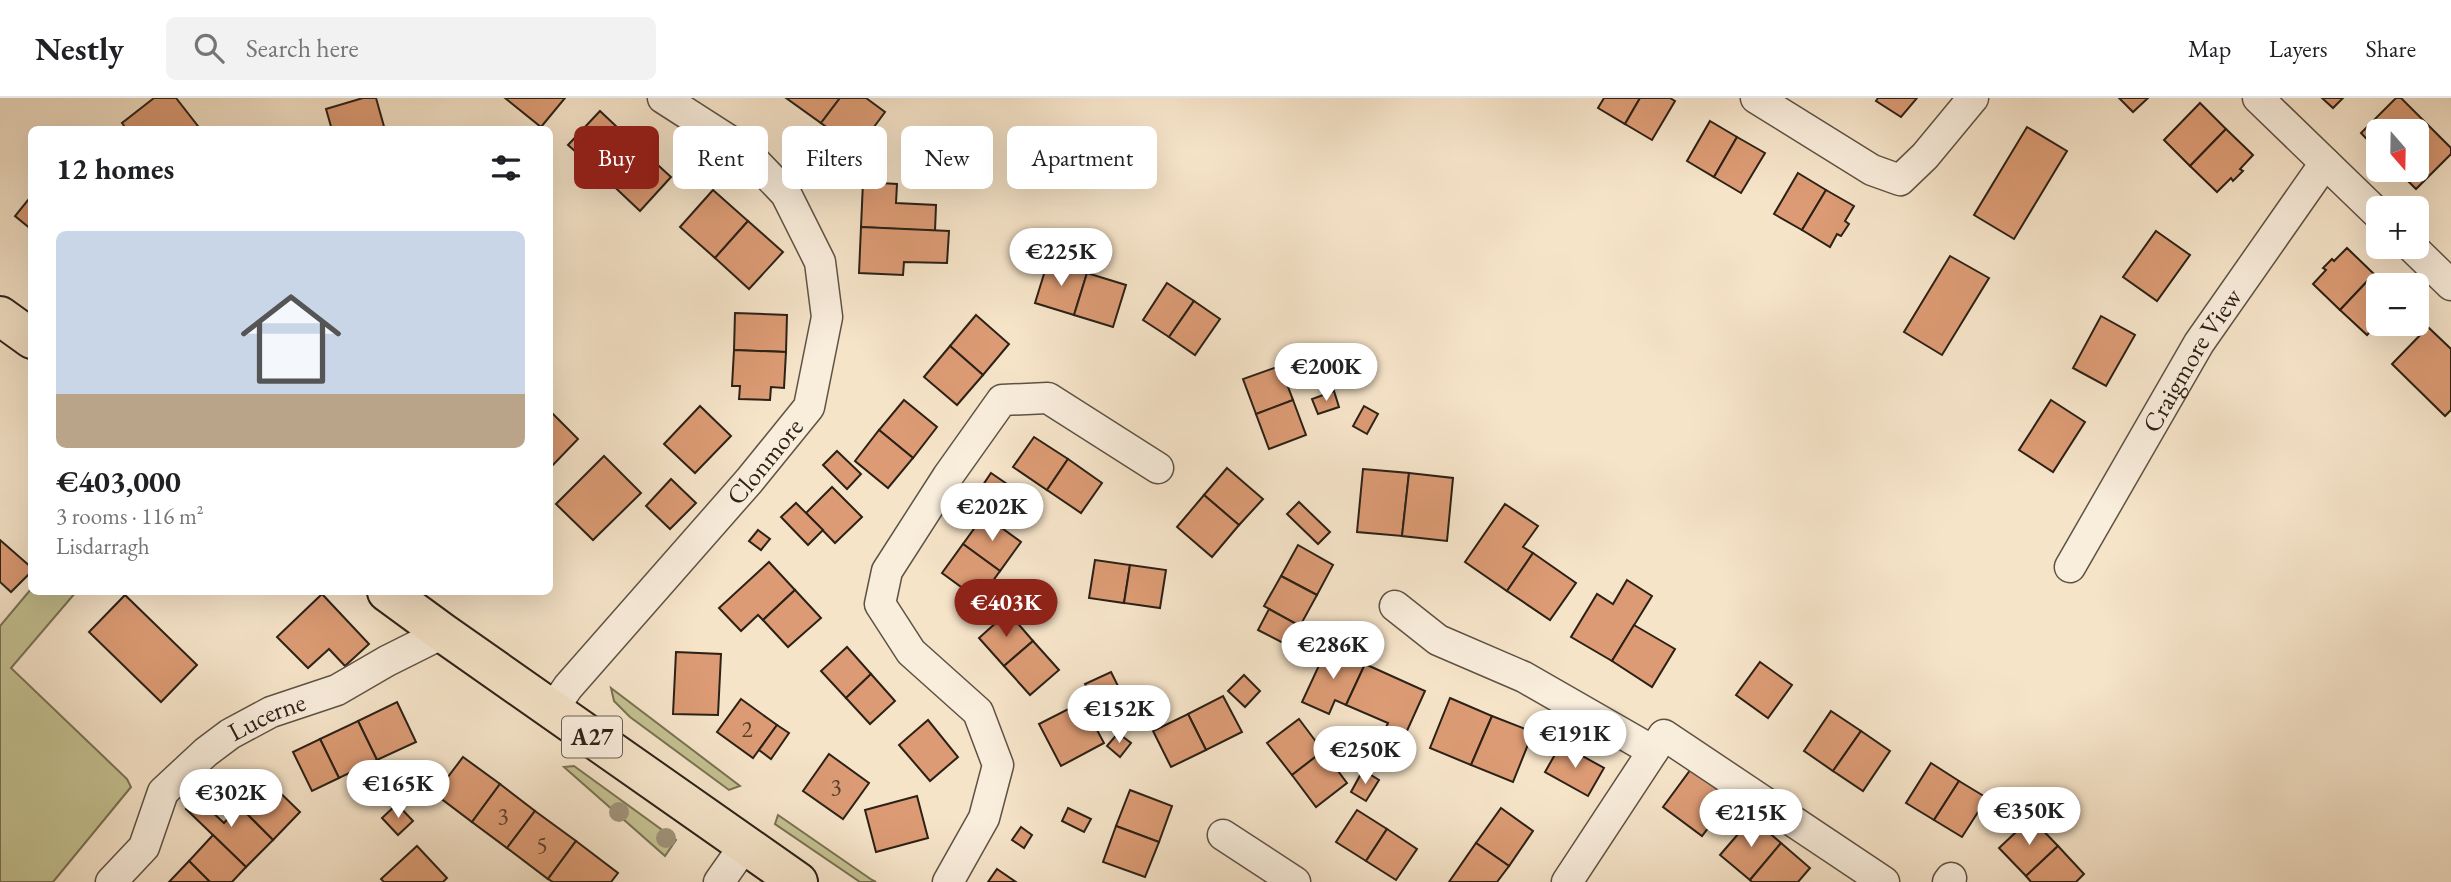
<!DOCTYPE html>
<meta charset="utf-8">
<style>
:root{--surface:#fff;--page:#f2f2f2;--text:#202124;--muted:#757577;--line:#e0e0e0;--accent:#8f2418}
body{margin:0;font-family:"EB Garamond",serif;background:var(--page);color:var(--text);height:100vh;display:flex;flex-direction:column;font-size:26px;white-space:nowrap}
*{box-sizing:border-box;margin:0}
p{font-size:23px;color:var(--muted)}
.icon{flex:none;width:38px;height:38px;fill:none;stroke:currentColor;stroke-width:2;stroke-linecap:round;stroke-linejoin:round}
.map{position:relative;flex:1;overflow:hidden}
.side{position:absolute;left:28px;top:28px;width:525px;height:469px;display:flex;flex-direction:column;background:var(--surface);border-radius:10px;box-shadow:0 7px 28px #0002}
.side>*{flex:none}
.hud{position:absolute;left:574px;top:28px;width:665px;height:63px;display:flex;gap:14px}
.needle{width:46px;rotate:160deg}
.controls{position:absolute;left:2366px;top:21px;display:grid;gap:14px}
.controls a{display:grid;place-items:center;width:63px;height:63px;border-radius:10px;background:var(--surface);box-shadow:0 7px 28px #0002;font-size:35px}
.price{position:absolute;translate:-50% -60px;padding:0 16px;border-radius:24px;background:#fff;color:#222;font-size:23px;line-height:46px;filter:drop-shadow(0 2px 4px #0008)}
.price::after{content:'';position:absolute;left:50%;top:42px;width:21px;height:16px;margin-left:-10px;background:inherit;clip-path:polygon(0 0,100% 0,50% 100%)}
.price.on{background:var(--accent);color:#fff}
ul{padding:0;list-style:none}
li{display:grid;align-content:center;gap:14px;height:371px;padding:0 28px}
li span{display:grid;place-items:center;height:217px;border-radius:10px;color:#555}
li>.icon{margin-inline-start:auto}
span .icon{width:126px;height:126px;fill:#fffc;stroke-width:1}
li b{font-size:30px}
h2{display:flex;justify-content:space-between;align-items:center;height:84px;padding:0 28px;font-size:30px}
.tag{padding:0 24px;border-radius:10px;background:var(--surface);box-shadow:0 7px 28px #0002;font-size:24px;line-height:63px}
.tag.on{background:var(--accent);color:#fff}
header{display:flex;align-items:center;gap:42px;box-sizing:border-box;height:98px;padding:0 35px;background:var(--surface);border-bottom:2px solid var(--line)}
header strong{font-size:33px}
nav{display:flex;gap:38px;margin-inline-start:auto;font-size:24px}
.search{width:490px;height:63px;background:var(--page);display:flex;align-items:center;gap:18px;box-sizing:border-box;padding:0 24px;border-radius:10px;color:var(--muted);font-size:26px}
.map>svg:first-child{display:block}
.green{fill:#c4c191;stroke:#787154;stroke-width:2}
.building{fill:#dc9b74;stroke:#2b2117;stroke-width:2}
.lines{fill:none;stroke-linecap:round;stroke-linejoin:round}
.street-casing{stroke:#5e5244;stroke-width:33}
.primary-casing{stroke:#2b2117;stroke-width:42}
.street{stroke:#f9eddc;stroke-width:30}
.primary{stroke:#f6e4c9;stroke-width:38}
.tree{fill:#a0937b}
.labels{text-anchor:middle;stroke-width:5;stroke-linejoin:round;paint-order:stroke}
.number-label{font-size:23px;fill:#57402e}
.shield{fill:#f9eddc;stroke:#695e52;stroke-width:2}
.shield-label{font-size:24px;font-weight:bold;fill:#2b2117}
.street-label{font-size:26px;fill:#2b2117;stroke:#f9eddc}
</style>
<header>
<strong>Nestly</strong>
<div class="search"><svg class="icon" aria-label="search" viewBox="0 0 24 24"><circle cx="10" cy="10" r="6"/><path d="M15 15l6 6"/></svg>Search here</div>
<nav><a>Map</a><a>Layers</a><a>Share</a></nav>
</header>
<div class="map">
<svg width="2451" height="784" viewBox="0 0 2451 784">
<rect width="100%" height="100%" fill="#f6e4c9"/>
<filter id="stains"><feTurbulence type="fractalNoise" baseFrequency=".00286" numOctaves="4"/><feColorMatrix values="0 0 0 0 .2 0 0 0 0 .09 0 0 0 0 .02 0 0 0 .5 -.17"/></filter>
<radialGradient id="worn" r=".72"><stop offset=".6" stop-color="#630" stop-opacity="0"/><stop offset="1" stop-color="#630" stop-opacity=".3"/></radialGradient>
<g class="green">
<polygon points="31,491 32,494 76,494 11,570 127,681 131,689 53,784 0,784 0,528"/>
<polygon points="611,590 740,688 729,692 630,619 614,603"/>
<polygon points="574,668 676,742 665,758 564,669"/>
<polygon points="778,717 872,782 876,784 860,784 775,726"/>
</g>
<g class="building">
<polygon points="154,0 176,0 201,32 127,32 122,25"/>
<polygon points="363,0 376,0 385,32 332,32 326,11"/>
<polygon points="505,0 565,0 541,29"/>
<polygon points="786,0 840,0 821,25"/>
<polygon points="840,0 866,0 885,14 857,52 821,25"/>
<polygon points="1604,0 1640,0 1625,26 1598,10"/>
<polygon points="1640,0 1670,0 1675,3 1652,42 1625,26"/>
<polygon points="1878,0 1917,0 1901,19 1876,3"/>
<polygon points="2119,0 2148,0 2133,14"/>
<polygon points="2322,0 2343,0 2333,10"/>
<polygon points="2396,0 2401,0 2451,50 2451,56 2416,91 2397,72 2417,72 2417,33 2378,33 2378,53 2361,35"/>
<polygon points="2200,5 2226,31 2190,68 2164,42"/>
<polygon points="600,13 635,46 604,79 568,47"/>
<polygon points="1710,23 1737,39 1714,79 1687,63"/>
<polygon points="2027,29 2067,53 2014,141 1974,117"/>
<polygon points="2226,31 2253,57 2240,71 2243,73 2233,83 2231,80 2217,94 2190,68"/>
<polygon points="917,39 954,41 953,71 916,70"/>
<polygon points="1737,39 1765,55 1741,95 1714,79"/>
<polygon points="635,46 671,79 640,113 604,79"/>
<polygon points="1798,75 1826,92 1802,132 1774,116"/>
<polygon points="863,84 897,86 896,105 936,107 935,133 861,129"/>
<polygon points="713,92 748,123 715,160 680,129"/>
<polygon points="1826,92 1854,108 1845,123 1849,126 1841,138 1837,136 1830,149 1802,132"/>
<polygon points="32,97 32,132 15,118"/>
<polygon points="748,123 783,154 749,191 715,160"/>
<polygon points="861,129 949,133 947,165 904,164 903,177 859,175"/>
<polygon points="2156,133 2190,157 2157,203 2123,179"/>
<polygon points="2347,150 2374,176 2340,212 2313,186 2326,172 2323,170 2332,161 2334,163"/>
<polygon points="1950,158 1989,180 1942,257 1904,234"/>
<polygon points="1048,163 1087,175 1074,217 1035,205"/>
<polygon points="1087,175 1126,187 1113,229 1074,217"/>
<polygon points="2374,176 2386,187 2378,187 2378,225 2367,237 2340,212"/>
<polygon points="1167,185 1194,203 1169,239 1143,222"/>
<polygon points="1194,203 1220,221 1195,257 1169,239"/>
<polygon points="735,215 787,217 786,254 734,252"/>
<polygon points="976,217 1009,246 983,277 950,248"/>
<polygon points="2101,218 2135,237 2106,288 2073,270"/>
<polygon points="2428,229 2451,251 2451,312 2445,318 2392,266"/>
<polygon points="950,248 983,277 957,307 924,279"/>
<polygon points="734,252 786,254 784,290 771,289 770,302 739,301 740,288 732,288"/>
<polygon points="1280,268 1293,302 1256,316 1243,281"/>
<polygon points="1334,293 1339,309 1318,316 1312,301"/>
<polygon points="904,302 937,329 913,360 879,332"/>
<polygon points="1293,302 1306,337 1269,351 1256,316"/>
<polygon points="2051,302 2085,324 2053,374 2019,352"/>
<polygon points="700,308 731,338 695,375 664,346"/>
<polygon points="1364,308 1378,316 1367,336 1353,328"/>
<polygon points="552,315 578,341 550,370 550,318"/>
<polygon points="879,332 913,360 888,390 855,363"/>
<polygon points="1034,339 1068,361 1047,392 1013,369"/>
<polygon points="837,353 861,376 847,391 823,367"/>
<polygon points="604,358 641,395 593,442 556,406"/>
<polygon points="1068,361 1102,385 1081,415 1047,392"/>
<polygon points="1227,370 1263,401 1239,427 1204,397"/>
<polygon points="1363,371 1409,375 1402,438 1357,434"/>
<polygon points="991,375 1007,386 997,400 981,390"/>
<polygon points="1409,375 1453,380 1447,443 1402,438"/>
<polygon points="671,381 696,405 670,431 646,408"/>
<polygon points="832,389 862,419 835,445 806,415"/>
<polygon points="1204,397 1239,427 1212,459 1177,429"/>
<polygon points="1299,404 1330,434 1318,446 1287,416"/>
<polygon points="796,405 823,432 808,447 781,419"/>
<polygon points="1505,406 1538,428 1523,449 1533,455 1507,493 1465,464"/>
<polygon points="984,417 1021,444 1000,473 963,446"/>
<polygon points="758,432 770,441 761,452 749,443"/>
<polygon points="0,442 32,470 32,473 11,494 0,484"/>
<polygon points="963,446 1000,473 979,502 942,475"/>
<polygon points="1298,447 1333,467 1317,497 1281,478"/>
<polygon points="1533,455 1576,485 1550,522 1507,493"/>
<polygon points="1095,462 1130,467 1124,505 1089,500"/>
<polygon points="769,464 795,492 763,522 758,517 741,533 719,510"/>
<polygon points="1130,467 1166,472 1160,510 1124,505"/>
<polygon points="1281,478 1317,497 1300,528 1264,508"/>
<polygon points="1627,482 1652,498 1612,563 1571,539 1597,496 1613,506"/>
<polygon points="795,492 821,520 788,549 763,522"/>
<polygon points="322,496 369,546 345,568 329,551 308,570 277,539"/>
<polygon points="125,497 197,567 161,604 89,534"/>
<polygon points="1269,511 1300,528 1289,548 1258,532"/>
<polygon points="1008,514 1033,543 1004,568 979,540"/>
<polygon points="1634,527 1675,551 1652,589 1612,563"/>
<polygon points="1033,543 1059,572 1030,597 1004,568"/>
<polygon points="1328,548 1365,566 1346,607 1335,602 1329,616 1302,604"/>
<polygon points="847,549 871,576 846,600 821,573"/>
<polygon points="676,554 721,556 718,617 673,616"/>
<polygon points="1760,564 1792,587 1768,620 1736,597"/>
<polygon points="1365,566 1425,593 1392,666 1373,657 1388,625 1346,607"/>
<polygon points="1111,574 1118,588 1093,601 1085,586"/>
<polygon points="871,576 895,603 870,626 846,600"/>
<polygon points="1244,577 1260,593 1245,609 1228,593"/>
<polygon points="1223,598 1242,634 1206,652 1188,616"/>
<polygon points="1450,600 1492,618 1471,667 1430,650"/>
<polygon points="741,601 777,627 753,660 717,634"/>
<polygon points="397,604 416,644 377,662 358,623"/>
<polygon points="1082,604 1104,645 1061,668 1039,626"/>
<polygon points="1831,613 1861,633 1833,673 1804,653"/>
<polygon points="1188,616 1206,652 1171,669 1153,633"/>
<polygon points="1492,618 1533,634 1513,684 1471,667"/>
<polygon points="1299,621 1323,653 1292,677 1267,645"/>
<polygon points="928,622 958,659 930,683 899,647"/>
<polygon points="358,623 377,662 339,680 320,641"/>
<polygon points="777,627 789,635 771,661 759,652"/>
<polygon points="1861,633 1890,653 1863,693 1833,673"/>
<polygon points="1118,635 1131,645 1120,659 1107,648"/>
<polygon points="320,641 339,680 312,693 293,654"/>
<polygon points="1561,646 1604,670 1588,698 1545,674"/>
<polygon points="1323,653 1347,685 1316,709 1292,677"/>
<polygon points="829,656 869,685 843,721 803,693"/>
<polygon points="463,659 500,686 472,724 435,696"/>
<polygon points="1931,665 1959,683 1934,722 1906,705"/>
<polygon points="1691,671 1730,701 1702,738 1663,709"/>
<polygon points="1363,672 1379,682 1366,703 1351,694"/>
<polygon points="266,681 300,714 273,742 239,708"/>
<polygon points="1959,683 1987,700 1962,739 1934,722"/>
<polygon points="500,686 535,713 507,750 472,724"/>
<polygon points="207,690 220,702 210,712 224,725 239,708 273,742 246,769 186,711"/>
<polygon points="1130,692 1172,708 1159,744 1116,728"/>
<polygon points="917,698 928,740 876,754 865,712"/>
<polygon points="397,706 413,723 398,737 382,720"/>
<polygon points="1068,710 1091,721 1084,734 1062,723"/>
<polygon points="1501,710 1533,733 1509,768 1476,745"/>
<polygon points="1357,712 1387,731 1366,763 1336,744"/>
<polygon points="535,713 576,743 548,781 507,750"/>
<polygon points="1752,720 1781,745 1750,782 1720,757"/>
<polygon points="2031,720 2058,748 2026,778 1999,750"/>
<polygon points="1116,728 1159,744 1145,779 1103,764"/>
<polygon points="1021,729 1032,737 1024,750 1012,742"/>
<polygon points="1387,731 1417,751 1396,782 1366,763"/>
<polygon points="213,737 246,769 232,784 210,784 189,763"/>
<polygon points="576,743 618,775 611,784 553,784 548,781"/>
<polygon points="1476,745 1509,768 1497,784 1449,784"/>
<polygon points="1781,745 1810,770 1798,784 1752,784 1750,782"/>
<polygon points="417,748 447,780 443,784 384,784 381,781"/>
<polygon points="2058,748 2084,776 2076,784 2031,784 2026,778"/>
<polygon points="189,763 210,784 169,784"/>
<polygon points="997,771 1016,784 988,784"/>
</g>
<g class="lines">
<g class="street-casing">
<g id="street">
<polyline points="1756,0 1872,72 1900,82 1925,58 1973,0"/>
<polyline points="2258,0 2378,116"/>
<polyline points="2412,149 2451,187"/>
<path id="s1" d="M2070 469 2199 245 2325 65"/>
<polyline points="1395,508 1438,542 1524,579 1653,653"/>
<path id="s2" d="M553 611 568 589 749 383 809 309 827 219 820 164 786 96 744 52 663 0"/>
<polyline points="1664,637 1884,784"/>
<polyline points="1223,737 1295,784"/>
<path id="s3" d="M111 784 144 749 163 694 206 654 230 636 271 614 337 592 387 563 443 535"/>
<polyline points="719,784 745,747"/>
<polyline points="948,784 984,720 998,667 978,614 911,554 880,506 887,473 948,378 1002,302 1048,300 1158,370"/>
<polyline points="1567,784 1663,638"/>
<polyline points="1948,784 1951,780"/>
</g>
</g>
<g class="primary-casing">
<g id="primary">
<polyline points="0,218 32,241"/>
<polyline points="387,494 443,535 798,784"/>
</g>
</g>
<use href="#street" class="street"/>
<use href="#primary" class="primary"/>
</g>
<g class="tree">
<circle cx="619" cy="714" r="10"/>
<circle cx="666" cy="740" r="10"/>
</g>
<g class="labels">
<g class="number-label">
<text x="747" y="639">2</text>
<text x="836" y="697">3</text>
<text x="503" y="726">3</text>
<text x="542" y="755">5</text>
</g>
<rect class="shield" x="562" y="618.5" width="60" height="41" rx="5"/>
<g class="shield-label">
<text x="592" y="647">A27</text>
</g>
<g class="street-label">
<text dy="9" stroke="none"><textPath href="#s1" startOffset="240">Craigmore View</textPath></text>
<text dy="9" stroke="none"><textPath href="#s2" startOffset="326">Clonmore</textPath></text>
<text dy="9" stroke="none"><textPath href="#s3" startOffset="236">Lucerne</textPath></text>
</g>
</g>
<rect width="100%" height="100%" filter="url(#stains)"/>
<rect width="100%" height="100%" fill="url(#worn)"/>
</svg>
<div class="controls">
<a><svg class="needle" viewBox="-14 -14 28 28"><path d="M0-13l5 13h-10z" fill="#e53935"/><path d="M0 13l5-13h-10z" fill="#757577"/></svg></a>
<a>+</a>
<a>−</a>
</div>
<b class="price" style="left:1061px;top:190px">€225K</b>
<b class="price" style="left:1326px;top:305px">€200K</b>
<b class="price" style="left:992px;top:445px">€202K</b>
<b class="price on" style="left:1006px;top:541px">€403K</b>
<b class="price" style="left:1333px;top:583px">€286K</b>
<b class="price" style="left:1119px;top:647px">€152K</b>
<b class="price" style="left:1575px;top:672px">€191K</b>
<b class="price" style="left:1365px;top:688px">€250K</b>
<b class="price" style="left:398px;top:722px">€165K</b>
<b class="price" style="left:231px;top:731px">€302K</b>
<b class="price" style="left:2029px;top:749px">€350K</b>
<b class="price" style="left:1751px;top:751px">€215K</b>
<div class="hud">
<a class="tag on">Buy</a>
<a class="tag">Rent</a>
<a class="tag">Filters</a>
<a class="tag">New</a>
<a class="tag">Apartment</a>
</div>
<section class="side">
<h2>12 homes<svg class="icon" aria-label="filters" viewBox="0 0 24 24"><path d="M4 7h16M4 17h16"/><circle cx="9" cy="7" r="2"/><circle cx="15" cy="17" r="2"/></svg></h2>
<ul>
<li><span style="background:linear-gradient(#c9d6e8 75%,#b9a48a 0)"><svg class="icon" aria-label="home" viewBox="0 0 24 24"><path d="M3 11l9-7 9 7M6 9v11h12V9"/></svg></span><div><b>€403,000</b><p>3 rooms · 116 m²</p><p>Lisdarragh</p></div></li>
</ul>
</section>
</div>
